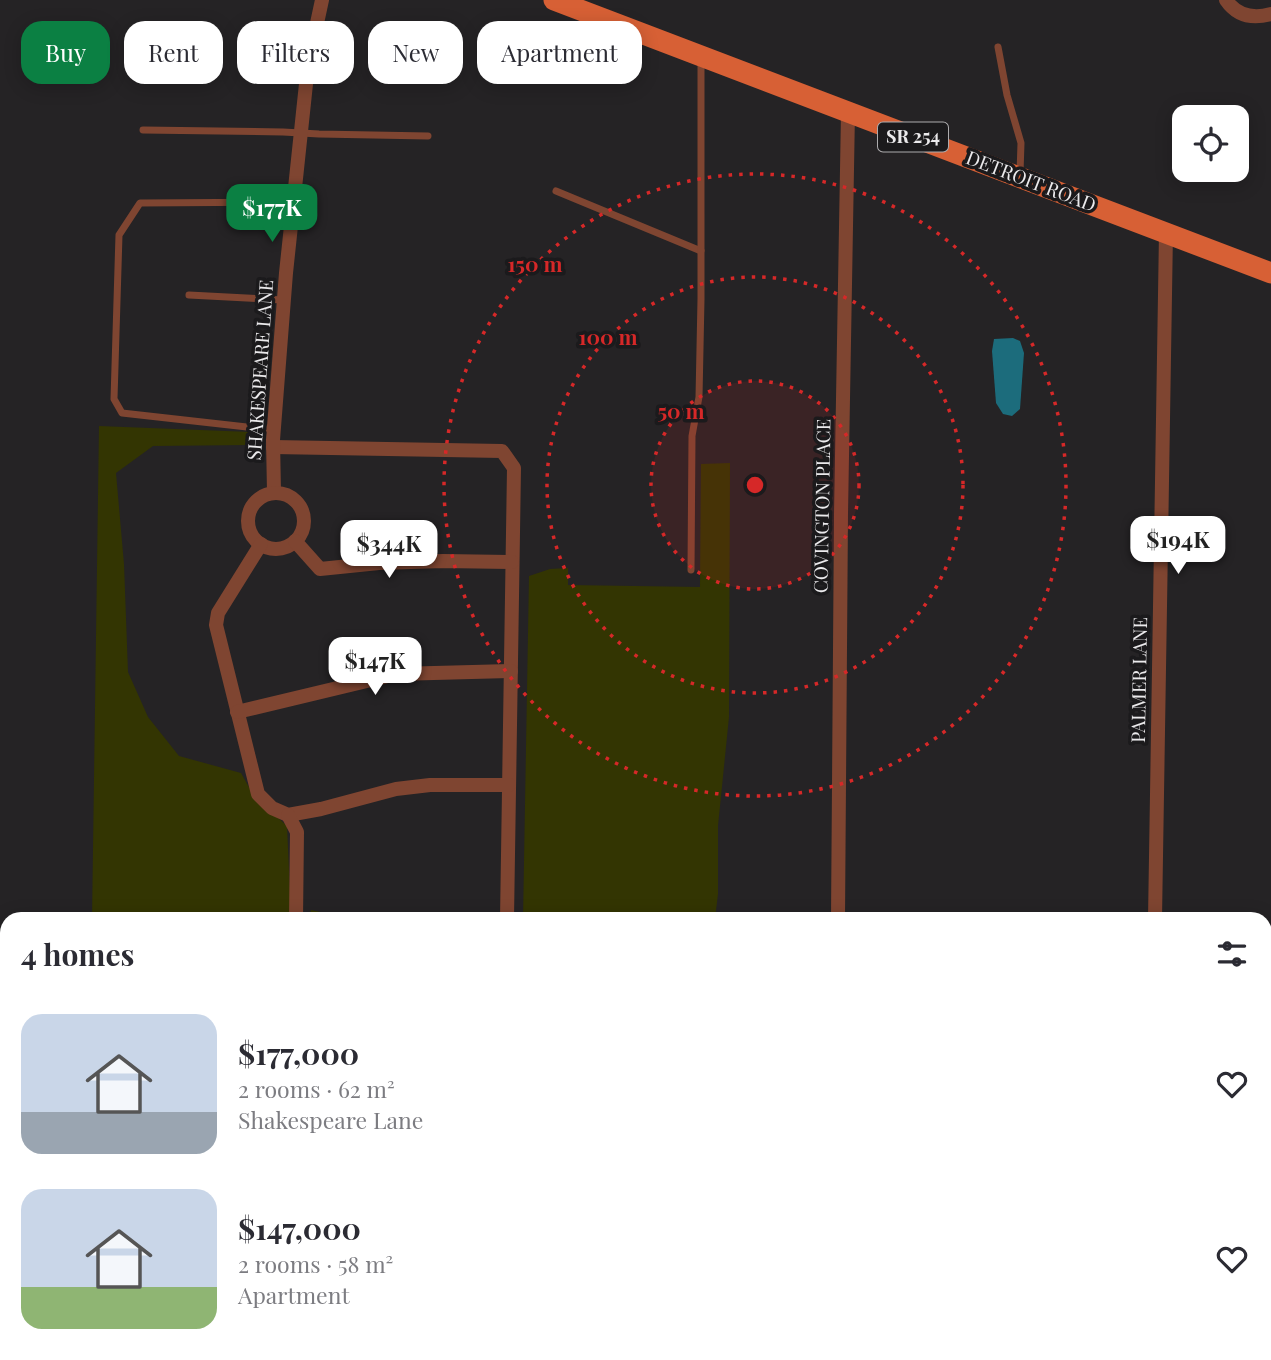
<!DOCTYPE html>
<meta charset="utf-8">
<style>
:root{--surface:#fff;--page:#f2f2f3;--text:#2b2b33;--muted:#7c7c81;--accent:#0b8043}
body{margin:0;font-family:"Playfair Display",serif;background:var(--page);color:var(--text);height:100vh;display:flex;flex-direction:column;font-size:26px;white-space:nowrap}
*{box-sizing:border-box;margin:0}
p{font-size:23px;color:var(--muted)}
.icon{flex:none;width:38px;height:38px;fill:none;stroke:currentColor;stroke-width:2;stroke-linecap:round;stroke-linejoin:round}
.map{position:relative;flex:1;overflow:hidden}
.sheet{position:absolute;left:0px;top:912px;width:1272px;height:450px;display:flex;flex-direction:column;background:var(--surface);border-radius:21px 21px 0 0;box-shadow:0 4px 18px #0003}
.sheet>*{flex:none}
.guide{position:absolute;left:21px;top:21px;width:700px;height:63px;display:flex;gap:14px}
.controls{position:absolute;left:1172px;top:105px;display:grid;gap:14px}
.controls a{display:grid;place-items:center;width:77px;height:77px;border-radius:14px;background:var(--surface);box-shadow:0 4px 18px #0003;font-size:35px}
.price{position:absolute;translate:-50% -60px;padding:0 16px;border-radius:14px;background:#fff;color:#222;font-size:23px;line-height:46px;filter:drop-shadow(0 2px 4px #0008)}
.price::after{content:'';position:absolute;left:50%;top:42px;width:21px;height:16px;margin-left:-10px;background:inherit;clip-path:polygon(0 0,100% 0,50% 100%)}
.price.current{background:var(--accent);color:#fff}
ul{padding:0;list-style:none}
li{display:flex;align-items:center;gap:21px;height:175px;padding:0 21px}
li span{display:grid;place-items:center;flex:none;width:196px;height:140px;border-radius:21px;color:#555}
li>.icon{margin-inline-start:auto}
span .icon{width:84px;height:84px;fill:#fffc;stroke-width:1}
li b{font-size:30px}
h2{display:flex;justify-content:space-between;align-items:center;height:84px;padding:0 21px;font-size:30px}
.tag{padding:0 24px;border-radius:21px;background:var(--surface);box-shadow:0 4px 18px #0003;font-size:24px;line-height:63px}
.tag.current{background:var(--accent);color:#fff}
.map>svg:first-child{display:block}
.green{fill:#333502}
.water{fill:#1c6c7c}
.lines{fill:none;stroke-linecap:round;stroke-linejoin:round}
.service{stroke:#7f4531;stroke-width:7}
.minor{stroke:#7f4531;stroke-width:14}
.primary{stroke:#d76035;stroke-width:21}
.ring{fill:none;stroke:#d62828;stroke-width:3.5;stroke-dasharray:3.5 7}
.labels{text-anchor:middle;stroke-width:7;stroke-linejoin:round;paint-order:stroke}
.shield{fill:#1b1a1c;stroke:#adacae;stroke-width:2}
.shield-label{font-size:18px;font-weight:bold;fill:#ebeaec}
.street-label{font-size:19px;fill:#ebeaec;stroke:#1b1a1c}
.centre{fill:#d62828;stroke:#1b1a1c;stroke-width:3.5}
.ring-label{font-size:21px;text-anchor:middle;font-weight:bold;fill:#d62828;stroke:#1b1a1c;stroke-width:7;stroke-linejoin:round;paint-order:stroke}
</style>
<div class="map">
<svg width="1271" height="1360" viewBox="0 0 1271 1360">
<rect width="100%" height="100%" fill="#252325"/>
<g class="green">
<polygon points="99,426 251,432 250,445 153,446 116,473 124,564 128,672 148,717 179,756 241,773 254,796 287,826 291,914 112,917 111,919 92,919"/>
<polygon points="730,463 729,717 718,826 718,894 715,919 523,919 529,576 550,569 568,568 568,585 700,587 701,464"/>
<polygon points="311,910 344,917 404,912 417,919 309,919"/>
<polygon points="85,1355 85,1354 300,1355 296,1360 85,1360"/>
<polygon points="515,1355 753,1354 755,1360 515,1360"/>
</g>
<polygon class="water" points="1013,338 1020,341 1024,353 1020,409 1012,416 1003,414 996,403 992,351 994,339"/>
<g class="lines">
<g class="service">
<polyline points="998,47 1007,95 1021,143 1020,173"/>
<polyline points="143,130 283,132 319,134 428,136"/>
<polyline points="556,191 701,251"/>
<polyline points="189,295 283,300"/>
<polyline points="273,428 256,428 122,413 114,399 119,235 140,203 276,202 293,203"/>
<polyline points="691,570 692,436 699,397 701,299 701,60"/>
</g>
<g class="minor">
<path d="M1226 0C1237 16 1253 19 1271 14"/>
<polyline points="273,447 502,451 514,468 507,919"/>
<polyline points="274,492 273,440 286,273 308,65 322,0"/>
<circle cx="276" cy="521" r="28"/>
<polyline points="295,541 320,569 379,563 443,561 512,562"/>
<polyline points="261,544 218,613 216,625 258,794 272,808 288,815 321,809 396,789 430,785 509,785"/>
<polyline points="237,712 396,674 511,671"/>
<polyline points="288,815 297,832 296,919"/>
<polyline points="127,919 231,919"/>
<polyline points="838,919 841,514 848,112"/>
<polyline points="1155,919 1166,232"/>
<polyline points="361,1354 362,1360"/>
<polyline points="501,1360 501,1354"/>
</g>
<polyline class="primary" points="554,0 1271,273"/>
</g>
<circle cx="755" cy="485" r="104" fill="#d62828" fill-opacity=".12"/>
<g class="ring">
<circle cx="755" cy="485" r="104"/>
<circle cx="755" cy="485" r="208"/>
<circle cx="755" cy="485" r="311"/>
</g>
<g class="labels">
<rect class="shield" x="878" y="122.5" width="70" height="29" rx="5"/>
<g class="shield-label">
<text x="913" y="143">SR 254</text>
</g>
<g class="street-label">
<text transform="translate(1031 181) rotate(21)" y="7">DETROIT ROAD</text>
<text transform="translate(260 370) rotate(-86)" y="7">SHAKESPEARE LANE</text>
<text transform="translate(822 506) rotate(-89)" y="7">COVINGTON PLACE</text>
<text transform="translate(1139 680) rotate(-89)" y="7">PALMER LANE</text>
</g>
</g>
<circle cx="755" cy="485" r="10" class="centre"/>
<g class="ring-label">
<text x="535" y="272">150 m</text>
<text x="608" y="345">100 m</text>
<text x="681" y="419">50 m</text>
</g>
</svg>
<div class="controls">
<a><svg class="icon" aria-label="locate" viewBox="0 0 24 24"><circle cx="12" cy="12" r="6"/><path d="M12 2v4M12 18v4M2 12h4M18 12h4"/></svg></a>
</div>
<b class="price current" style="left:272px;top:244px">$177K</b>
<b class="price" style="left:1178px;top:576px">$194K</b>
<b class="price" style="left:389px;top:580px">$344K</b>
<b class="price" style="left:375px;top:697px">$147K</b>
<div class="guide">
<a class="tag current">Buy</a>
<a class="tag">Rent</a>
<a class="tag">Filters</a>
<a class="tag">New</a>
<a class="tag">Apartment</a>
</div>
<section class="sheet">
<h2>4 homes<svg class="icon" aria-label="filters" viewBox="0 0 24 24"><path d="M4 7h16M4 17h16"/><circle cx="9" cy="7" r="2"/><circle cx="15" cy="17" r="2"/></svg></h2>
<ul>
<li><span style="background:linear-gradient(#c9d6e8 70%,#9aa5b1 0)"><svg class="icon" aria-label="home" viewBox="0 0 24 24"><path d="M3 11l9-7 9 7M6 9v11h12V9"/></svg></span><div><b>$177,000</b><p>2 rooms · 62 m²</p><p>Shakespeare Lane</p></div><svg class="icon" aria-label="heart" viewBox="0 0 24 24"><path d="M12 20l-8-8c-3-5 5-10 8-4 3-6 11-1 8 4z"/></svg></li>
<li><span style="background:linear-gradient(#c9d6e8 70%,#8fb573 0)"><svg class="icon" aria-label="home" viewBox="0 0 24 24"><path d="M3 11l9-7 9 7M6 9v11h12V9"/></svg></span><div><b>$147,000</b><p>2 rooms · 58 m²</p><p>Apartment</p></div><svg class="icon" aria-label="heart" viewBox="0 0 24 24"><path d="M12 20l-8-8c-3-5 5-10 8-4 3-6 11-1 8 4z"/></svg></li>
</ul>
</section>
</div>
